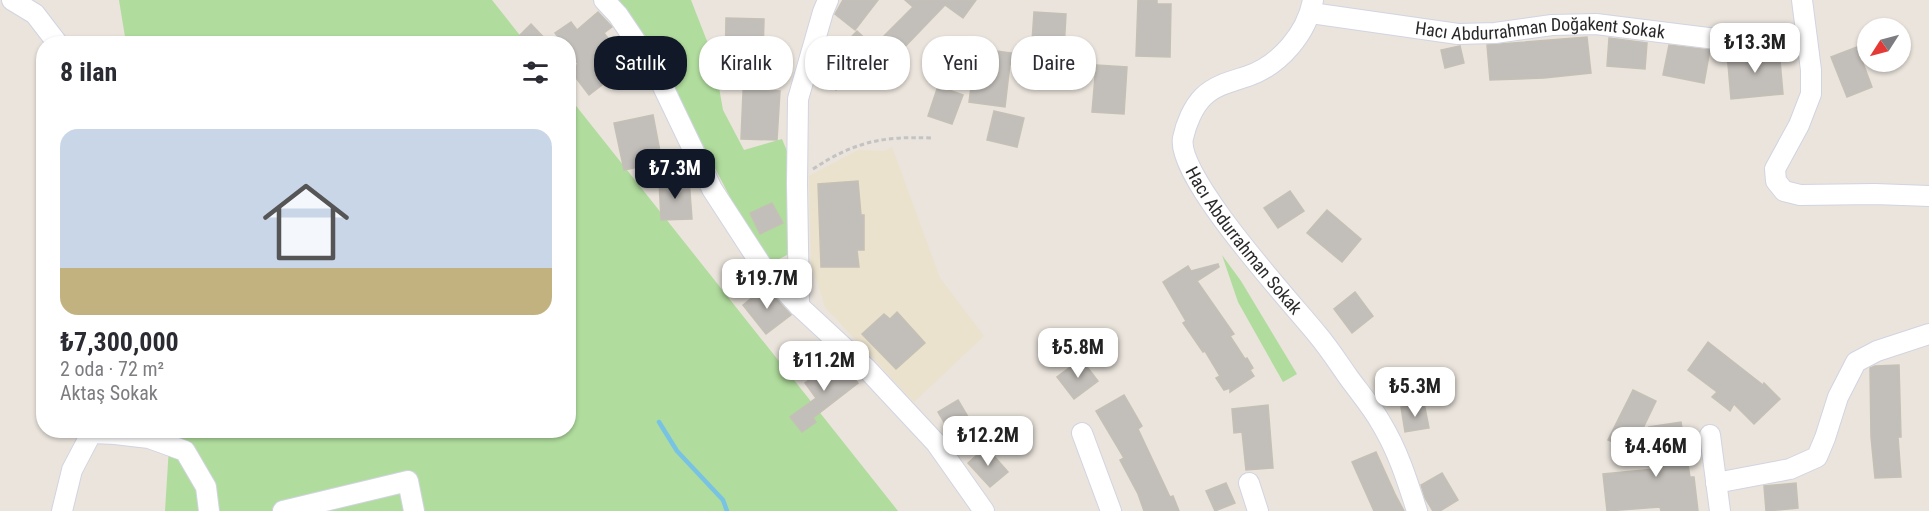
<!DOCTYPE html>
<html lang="tr">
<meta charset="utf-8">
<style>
:root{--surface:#fff;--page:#f2f2f3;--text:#2b2b33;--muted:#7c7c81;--line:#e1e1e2;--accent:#111827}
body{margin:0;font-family:"Roboto Condensed",sans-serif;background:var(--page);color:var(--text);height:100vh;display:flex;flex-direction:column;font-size:22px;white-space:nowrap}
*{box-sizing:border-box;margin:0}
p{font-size:20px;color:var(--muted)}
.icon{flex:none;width:33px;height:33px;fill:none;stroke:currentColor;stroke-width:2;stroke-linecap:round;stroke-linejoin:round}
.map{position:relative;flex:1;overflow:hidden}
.panel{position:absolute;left:36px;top:36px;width:540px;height:402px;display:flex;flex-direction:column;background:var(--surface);border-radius:24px;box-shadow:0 2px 4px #0004}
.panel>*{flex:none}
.top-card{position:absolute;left:594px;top:36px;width:570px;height:54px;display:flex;gap:12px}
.needle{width:39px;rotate:234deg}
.tools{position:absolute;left:1857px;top:18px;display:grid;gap:12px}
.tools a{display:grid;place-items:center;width:54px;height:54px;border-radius:50%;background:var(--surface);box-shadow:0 2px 4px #0004;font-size:30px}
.price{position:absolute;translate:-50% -51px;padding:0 14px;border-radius:12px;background:#fff;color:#222;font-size:20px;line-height:39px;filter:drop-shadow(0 2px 3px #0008)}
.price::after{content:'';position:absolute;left:50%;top:36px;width:18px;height:14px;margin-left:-9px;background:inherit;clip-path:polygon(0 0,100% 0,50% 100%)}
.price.active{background:var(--accent);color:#fff}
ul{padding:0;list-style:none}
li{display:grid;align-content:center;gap:12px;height:318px;padding:0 24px}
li+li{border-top:2px solid var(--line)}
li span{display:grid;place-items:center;height:186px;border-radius:18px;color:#555}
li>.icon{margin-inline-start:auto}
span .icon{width:108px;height:108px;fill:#fffc;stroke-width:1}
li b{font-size:26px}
h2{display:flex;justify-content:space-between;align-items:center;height:72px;padding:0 24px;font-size:26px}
.chip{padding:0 21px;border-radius:24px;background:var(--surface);box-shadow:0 2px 4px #0004;font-size:21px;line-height:54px}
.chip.active{background:var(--accent);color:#fff}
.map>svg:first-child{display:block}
.education{fill:#eae2cd}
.green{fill:#b0dc9d}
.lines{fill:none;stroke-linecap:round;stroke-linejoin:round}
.stream{stroke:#78c3e3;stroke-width:4.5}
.building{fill:#c2beb9;stroke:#c5c0b6;stroke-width:1.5}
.minor-casing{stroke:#d1d4e1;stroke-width:22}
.path{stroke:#c3c3c3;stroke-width:3;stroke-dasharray:4.5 3;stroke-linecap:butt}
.minor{stroke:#fff;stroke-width:20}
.labels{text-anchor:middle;stroke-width:4.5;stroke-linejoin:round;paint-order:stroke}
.street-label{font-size:18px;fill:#292929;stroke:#fff}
</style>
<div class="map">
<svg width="1929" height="511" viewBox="0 0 1929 511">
<rect width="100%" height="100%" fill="#eae4dc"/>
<polygon class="education" points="892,147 940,278 984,336 914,402 825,307 811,264 809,176 858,150 885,151"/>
<g class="green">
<polygon points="119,0 492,0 526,43 126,43"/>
<polygon points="618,0 691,0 714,59 723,110 744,150 782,139 789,156 791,253 771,263 765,256 731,199 675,91"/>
<polygon points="569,97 898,511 165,511 170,431 568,430"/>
<polygon points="1222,255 1241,281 1297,374 1283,382 1238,302"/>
</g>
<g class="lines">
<polyline class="stream" points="659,422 677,451 723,500 727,511"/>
</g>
<g class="building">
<polygon points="843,0 878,0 855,30 835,14"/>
<polygon points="905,0 976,0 963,18 945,5 898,54 882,38 913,7"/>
<polygon points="1138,0 1157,0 1157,4 1171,4 1170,57 1136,56"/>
<polygon points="598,12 612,27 604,33 628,65 589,95 570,70 578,64 568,51 568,44 563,44 555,33 571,22 577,30"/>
<polygon points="1034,12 1066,14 1063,68 1010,64 1005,107 969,102 976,48 1031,56"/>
<polygon points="726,18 764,19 762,90 780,91 777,140 741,139 744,70 725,69"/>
<polygon points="531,24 550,44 511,44"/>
<polygon points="857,31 876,49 836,90 818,71"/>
<polygon points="1587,37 1591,73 1544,78 1490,80 1487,45"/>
<polygon points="1609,38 1647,43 1645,69 1607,66"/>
<polygon points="1669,45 1710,50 1704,83 1663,75"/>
<polygon points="1460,46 1464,63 1445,68 1441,50"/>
<polygon points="1857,47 1872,87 1847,97 1831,57"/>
<polygon points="1779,49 1783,94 1731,99 1727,53"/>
<polygon points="1096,65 1127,67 1124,114 1092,112"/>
<polygon points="938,86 963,95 952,124 928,116"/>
<polygon points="994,111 1024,118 1017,147 987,140"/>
<polygon points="653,115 662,162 624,170 614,123"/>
<polygon points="689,179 692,219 661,220 659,181"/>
<polygon points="858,181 861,215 864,215 864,250 857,250 859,267 821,267 818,184"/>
<polygon points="1290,191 1304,211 1278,228 1264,208"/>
<polygon points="772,203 783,223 760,234 750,213"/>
<polygon points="1327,210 1361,239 1342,262 1307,233"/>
<polygon points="1218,264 1219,267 1197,281 1234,334 1230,336 1245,359 1247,358 1253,368 1250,370 1254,376 1230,392 1230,388 1224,390 1216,378 1220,376 1205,351 1203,352 1183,323 1186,321 1163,282 1188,266 1191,271"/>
<polygon points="765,287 791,315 766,334 743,305"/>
<polygon points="1355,292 1373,316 1352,333 1334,309"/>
<polygon points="897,312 925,343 896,369 862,334 884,314 890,319"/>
<polygon points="1708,342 1763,385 1764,383 1780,399 1754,424 1734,404 1730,411 1712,397 1717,392 1688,370"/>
<polygon points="838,358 858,383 813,418 816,422 802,432 790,417 816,398 805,383"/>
<polygon points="1081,359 1098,381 1074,399 1057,377"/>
<polygon points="1899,365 1901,437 1898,437 1901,477 1875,478 1871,437 1870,368 1875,366"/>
<polygon points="1633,390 1656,401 1632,451 1608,440"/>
<polygon points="1124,395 1142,426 1138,429 1170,497 1173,496 1179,511 1144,511 1138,494 1120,460 1124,458 1096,411"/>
<polygon points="958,400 977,432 957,444 938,412"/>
<polygon points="1424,403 1429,428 1405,432 1401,407"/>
<polygon points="1268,405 1273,468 1246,470 1242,432 1234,433 1232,409"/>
<polygon points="1681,422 1690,477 1694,477 1698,511 1661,511 1660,507 1607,511 1603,474 1665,468 1654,463 1649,427"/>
<polygon points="986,447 1008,472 990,487 968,463"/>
<polygon points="1376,452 1395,494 1404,511 1374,511 1352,462"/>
<polygon points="1442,473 1458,500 1440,511 1433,511 1425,498 1421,485"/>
<polygon points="1226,483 1235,503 1215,511 1206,491"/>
<polygon points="1796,483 1798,508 1766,511 1764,486"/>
</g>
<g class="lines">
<g class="minor-casing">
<g id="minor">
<polyline points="12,0 35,14 58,44"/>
<polyline points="604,0 618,15 655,70 712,189 762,266 799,306 866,368 936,443 984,511"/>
<path id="s1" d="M1313 0C1307 33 1280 65 1248 76 1233 81 1215 85 1203 97 1193 107 1186 124 1183 138 1175 176 1291 302 1317 334 1329 348 1339 364 1349 378 1360 393 1372 407 1381 423 1398 451 1407 480 1417 511"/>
<polyline points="1802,0 1811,70 1811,94 1799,125 1775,169 1776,181 1784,191 1800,195 1875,194 1929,196"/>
<path id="s2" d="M1311 13 1458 34 1495 33 1552 25 1596 24 1716 39H1761L1806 35"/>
<polyline points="799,306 797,184 798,99 823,12 828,0"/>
<polyline points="91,433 115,434 149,438 185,451 206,487 209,511"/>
<polyline points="1082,433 1111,511"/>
<polyline points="1710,435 1720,511"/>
<polyline points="1249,483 1258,511"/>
<polyline points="1716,483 1790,469 1817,457 1825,438 1838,397 1856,362 1877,351 1929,334"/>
<polyline points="62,511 72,470 93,430"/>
<polyline points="283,511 408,481 414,511"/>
</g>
</g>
<path class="path" d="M813 169C854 142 882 136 931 138"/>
<use href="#minor" class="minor"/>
</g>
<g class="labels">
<g class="street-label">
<text dy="6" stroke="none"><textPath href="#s2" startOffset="231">Hacı Abdurrahman Doğakent Sokak</textPath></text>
<text dy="6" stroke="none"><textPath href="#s1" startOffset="322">Hacı Abdurrahman Sokak</textPath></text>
</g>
</g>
</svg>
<div class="tools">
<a><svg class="needle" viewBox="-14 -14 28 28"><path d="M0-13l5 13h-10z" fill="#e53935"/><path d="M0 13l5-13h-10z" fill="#7c7c81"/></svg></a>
</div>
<b class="price" style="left:1755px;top:74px">₺13.3M</b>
<b class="price active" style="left:675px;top:200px">₺7.3M</b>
<b class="price" style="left:767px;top:310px">₺19.7M</b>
<b class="price" style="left:1078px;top:379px">₺5.8M</b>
<b class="price" style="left:824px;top:392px">₺11.2M</b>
<b class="price" style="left:1415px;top:418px">₺5.3M</b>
<b class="price" style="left:988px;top:467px">₺12.2M</b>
<b class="price" style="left:1656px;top:478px">₺4.46M</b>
<div class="top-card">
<a class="chip active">Satılık</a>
<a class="chip">Kiralık</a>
<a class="chip">Filtreler</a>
<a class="chip">Yeni</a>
<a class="chip">Daire</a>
</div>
<section class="panel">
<h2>8 ilan<svg class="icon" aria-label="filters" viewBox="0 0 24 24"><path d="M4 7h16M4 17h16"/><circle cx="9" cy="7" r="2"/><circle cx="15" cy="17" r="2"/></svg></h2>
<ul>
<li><span style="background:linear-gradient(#c9d6e8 75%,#c2b280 0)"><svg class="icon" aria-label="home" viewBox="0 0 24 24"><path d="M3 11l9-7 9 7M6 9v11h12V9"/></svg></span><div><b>₺7,300,000</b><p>2 oda · 72 m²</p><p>Aktaş Sokak</p></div></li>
</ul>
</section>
</div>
